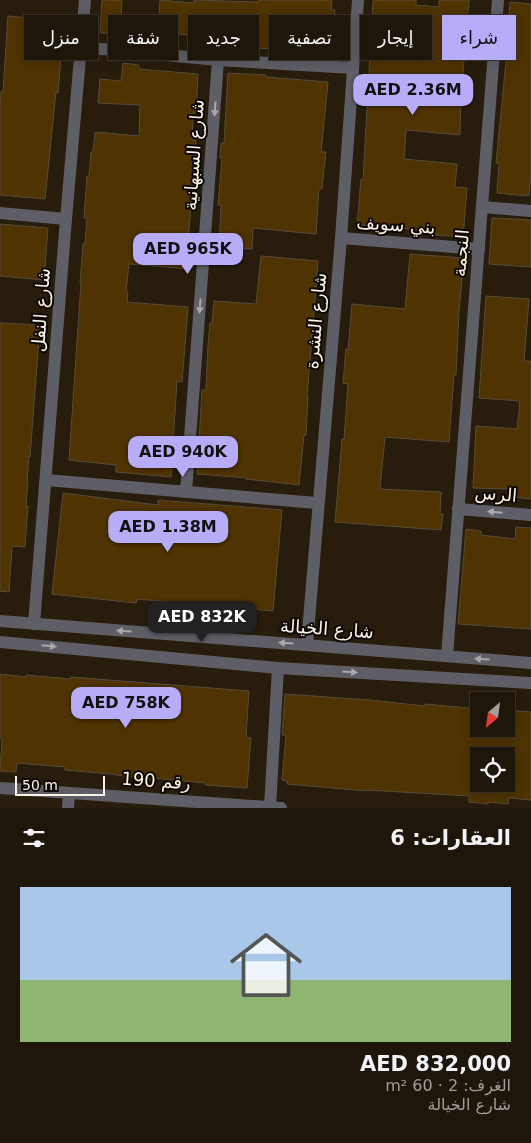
<!DOCTYPE html>
<html lang="ar">
<meta charset="utf-8">
<style>
:root{--surface:#1e160a;--page:#2b2318;--text:#f1f3f6;--muted:#a19f9c;--line:#3c352b;--accent:#b6acf8}
body{margin:0;font-family:"DejaVu Sans",Vazirmatn,sans-serif;background:var(--page);color:var(--text);direction:rtl;height:100vh;display:flex;flex-direction:column;font-size:19px;white-space:nowrap}
*{box-sizing:border-box;margin:0}
p{font-size:16px;color:var(--muted)}
.icon{flex:none;width:28px;height:28px;fill:none;stroke:currentColor;stroke-width:2;stroke-linecap:round;stroke-linejoin:round}
.map{position:relative;height:808px;overflow:hidden;direction:ltr}
.sheet{display:flex;flex-direction:column;background:var(--surface);flex:1}
.sheet>*{flex:none}
.banner{position:absolute;left:15px;top:15px;width:501px;height:45px;direction:rtl;display:flex;gap:10px}
.needle{width:32px;rotate:209deg}
.tools{position:absolute;left:470px;top:692px;display:grid;gap:10px}
.tools a{display:grid;place-items:center;width:45px;height:45px;border-radius:0px;background:var(--surface);box-shadow:0 2px 12px #0003,0 0 0 1px var(--line);font-size:25px}
.scale{position:absolute;left:15px;bottom:12px;width:90px;box-sizing:border-box;padding-left:5px;border:2px solid #faf3e8;border-top:0;font-size:14px;line-height:18px;white-space:nowrap;color:#faf3e8;-webkit-text-stroke:4px #0d0803;paint-order:stroke}
.price{position:absolute;translate:-50% -42px;padding:0 11px;border-radius:10px;background:var(--accent);color:#111;font-size:16px;line-height:32px;filter:drop-shadow(0 1px 2px #0008)}
.price::after{content:'';position:absolute;left:50%;top:30px;width:15px;height:11px;margin-left:-8px;background:inherit;clip-path:polygon(0 0,100% 0,50% 100%)}
.price.active{background:#222;color:#fff}
ul{padding:0;list-style:none}
li{display:grid;align-content:center;gap:10px;height:265px;padding:0 20px}
li span{display:grid;place-items:center;height:155px;border-radius:0px;color:#555}
li>.icon{margin-inline-start:auto}
span .icon{width:90px;height:90px;fill:#fffc;stroke-width:1}
li b{font-size:21px}
h2{display:flex;justify-content:space-between;align-items:center;height:60px;padding:0 20px;font-size:21px}
.tag{padding:0 18px;border-radius:0px;background:var(--surface);box-shadow:0 2px 12px #0003,0 0 0 1px var(--line);font-size:18px;line-height:45px}
.tag.active{background:var(--accent);color:#111}
.map>svg:first-child{display:block}
.building{fill:#4f3300;stroke:#584b3a;fill-rule:evenodd}
.lines{fill:none;stroke-linecap:round;stroke-linejoin:round}
.minor{stroke:#5e5e67;stroke-width:12}
.tertiary{stroke:#5e5e67;stroke-width:12}
.oneway{fill:#aca8a8}
.labels{text-anchor:middle;stroke-width:4;stroke-linejoin:round;paint-order:stroke}
.street-label{font-size:18px;fill:#faf3e8;stroke:#0d0803}
</style>
<div class="map">
<svg width="531" height="808" viewBox="0 0 531 808">
<rect width="100%" height="100%" fill="#281d0d"/>
<g class="building">
<polygon points="102,0 122,0 120,34 100,33"/>
<polygon points="160,0 194,3 194,0 258,2 258,0 332,0 331,10 335,10 331,53 257,48 257,46 192,42 192,35 158,33"/>
<polygon points="373,0 416,0 416,5 439,7 439,0 469,0 461,96 460,135 406,130 404,159 457,164 455,187 467,188 463,237 409,233 410,229 357,225 361,179 363,180"/>
<polygon points="510,2 531,4 531,173 529,196 497,193 499,163 496,163 510,21 509,21"/>
<polygon points="8,16 64,21 58,93 56,92 45,199 0,195 0,103 1,92 3,92"/>
<polygon points="123,63 139,65 139,69 198,74 196,113 193,113 192,140 196,140 194,161 195,162 187,251 190,252 189,269 129,264 126,292 128,292 127,302 188,307 182,382 177,381 171,477 116,472 116,465 69,460 81,283 80,283 83,244 85,244 87,218 84,218 85,203 87,176 89,176 91,152 93,152 95,132 139,136 140,105 98,103 100,79 121,81"/>
<polygon points="228,73 266,75 266,77 328,82 321,152 326,152 324,169 322,189 319,189 316,234 253,228 252,249 219,248 221,205 218,205 222,159 220,158 221,143 224,143"/>
<polygon points="492,218 531,220 531,267 489,264"/>
<polygon points="0,224 48,228 44,280 0,276"/>
<polygon points="410,254 464,258 459,311 456,375 454,375 449,442 385,437 380,489 441,492 440,514 443,514 441,530 335,522 342,439 344,439 348,384 343,383 346,349 348,350 352,304 405,309"/>
<polygon points="261,256 318,261 307,397 308,397 306,435 304,435 299,485 246,479 247,478 197,474 202,390 206,390 208,345 210,323 212,323 214,301 256,304"/>
<polygon points="486,296 529,299 524,361 531,361 531,499 511,497 512,489 473,488 476,426 517,429 520,401 479,398"/>
<polygon points="0,323 40,325 30,457 29,456 27,482 28,482 26,506 28,506 25,547 12,546 9,592 0,591"/>
<polygon points="63,493 158,505 158,500 282,510 273,611 137,599 136,603 52,594"/>
<polygon points="516,527 531,528 531,629 458,624 466,529 481,531 481,535 515,539"/>
<polygon points="0,674 26,677 26,675 71,679 71,677 249,691 246,737 251,738 247,788 205,785 205,783 152,778 152,780 111,774 65,770 65,767 17,763 16,772 0,771 2,739 0,738"/>
<path d="M285 694 369 700 425 706V704L479 709V729H506V710L531 712V800L509 798 508 804 488 802V804L469 802V796L367 790V791L287 784V781L282 780 286 735H282ZM479 751 506 753V784H479Z"/>
</g>
<g class="lines">
<g class="minor">
<polyline points="81,47 218,60 353,68"/>
<polyline points="482,207 531,211"/>
<polyline points="0,213 66,219"/>
<polyline points="341,238 479,249"/>
<polyline points="46,480 317,503"/>
<polyline points="186,492 218,60"/>
<polyline points="458,509 531,515"/>
<polyline points="34,624 66,219 85,0"/>
<polyline points="307,644 341,238 358,0"/>
<polyline points="447,656 498,0"/>
<polyline points="0,788 281,808"/>
<polyline points="270,807 278,668"/>
<polyline points="68,808 69,793"/>
</g>
<g class="tertiary">
<polyline points="0,621 531,663"/>
<polyline points="0,642 278,668 531,683"/>
</g>
</g>
<defs><path id="oneway-solid" d="M-6-.8H1V-3.2L6.5 0L1 3.2V.8H-6Z" transform="scale(1.25)"/></defs>
<g class="oneway">
<use href="#oneway-solid" transform="translate(215 109) rotate(94)"/>
<use href="#oneway-solid" transform="translate(200 306) rotate(94)"/>
<use href="#oneway-solid" transform="translate(495 512) rotate(-175)"/>
<use href="#oneway-solid" transform="translate(124 631) rotate(-176)"/>
<use href="#oneway-solid" transform="translate(286 643) rotate(-176)"/>
<use href="#oneway-solid" transform="translate(49 646) rotate(5)"/>
<use href="#oneway-solid" transform="translate(482 659) rotate(-176)"/>
<use href="#oneway-solid" transform="translate(350 672) rotate(3)"/>
</g>
<g class="labels">
<g class="street-label">
<text transform="translate(194 155) rotate(-86)" y="6">شارع السبهانية</text>
<text transform="translate(396 225) rotate(4)" y="6">بني سويف</text>
<text transform="translate(461 253) rotate(-85)" y="6">النجمة</text>
<text transform="translate(41 310) rotate(-86)" y="6">شارع النفل</text>
<text transform="translate(316 321) rotate(-85)" y="6">شارع النشرة</text>
<text transform="translate(496 494) rotate(5)" y="6">الرس</text>
<text transform="translate(327 629) rotate(4)" y="6">شارع الخيالة</text>
<text transform="translate(156 781) rotate(4)" y="6">رقم 190</text>
</g>
</g>
</svg>
<div class="tools">
<a><svg class="needle" viewBox="-14 -14 28 28"><path d="M0-13l5 13h-10z" fill="#e53935"/><path d="M0 13l5-13h-10z" fill="#a19f9c"/></svg></a>
<a><svg class="icon" aria-label="locate" viewBox="0 0 24 24"><circle cx="12" cy="12" r="6"/><path d="M12 2v4M12 18v4M2 12h4M18 12h4"/></svg></a>
</div>
<div class="scale">50 m</div>
<b class="price" style="left:413px;top:116px">AED 2.36M</b>
<b class="price" style="left:188px;top:275px">AED 965K</b>
<b class="price" style="left:183px;top:478px">AED 940K</b>
<b class="price" style="left:168px;top:553px">AED 1.38M</b>
<b class="price active" style="left:202px;top:643px">AED 832K</b>
<b class="price" style="left:126px;top:729px">AED 758K</b>
<div class="banner">
<a class="tag active">شراء</a>
<a class="tag">إيجار</a>
<a class="tag">تصفية</a>
<a class="tag">جديد</a>
<a class="tag">شقة</a>
<a class="tag">منزل</a>
</div>
</div>
<section class="sheet">
<h2>العقارات: 6<svg class="icon" aria-label="filters" viewBox="0 0 24 24"><path d="M4 7h16M4 17h16"/><circle cx="9" cy="7" r="2"/><circle cx="15" cy="17" r="2"/></svg></h2>
<ul>
<li><span style="background:linear-gradient(#a9c7e8 60%,#8fb573 0)"><svg class="icon" aria-label="home" viewBox="0 0 24 24"><path d="M3 11l9-7 9 7M6 9v11h12V9"/></svg></span><div><b>AED 832,000</b><p>الغرف: 2 · 60 m²</p><p>شارع الخيالة</p></div></li>
</ul>
</section>
